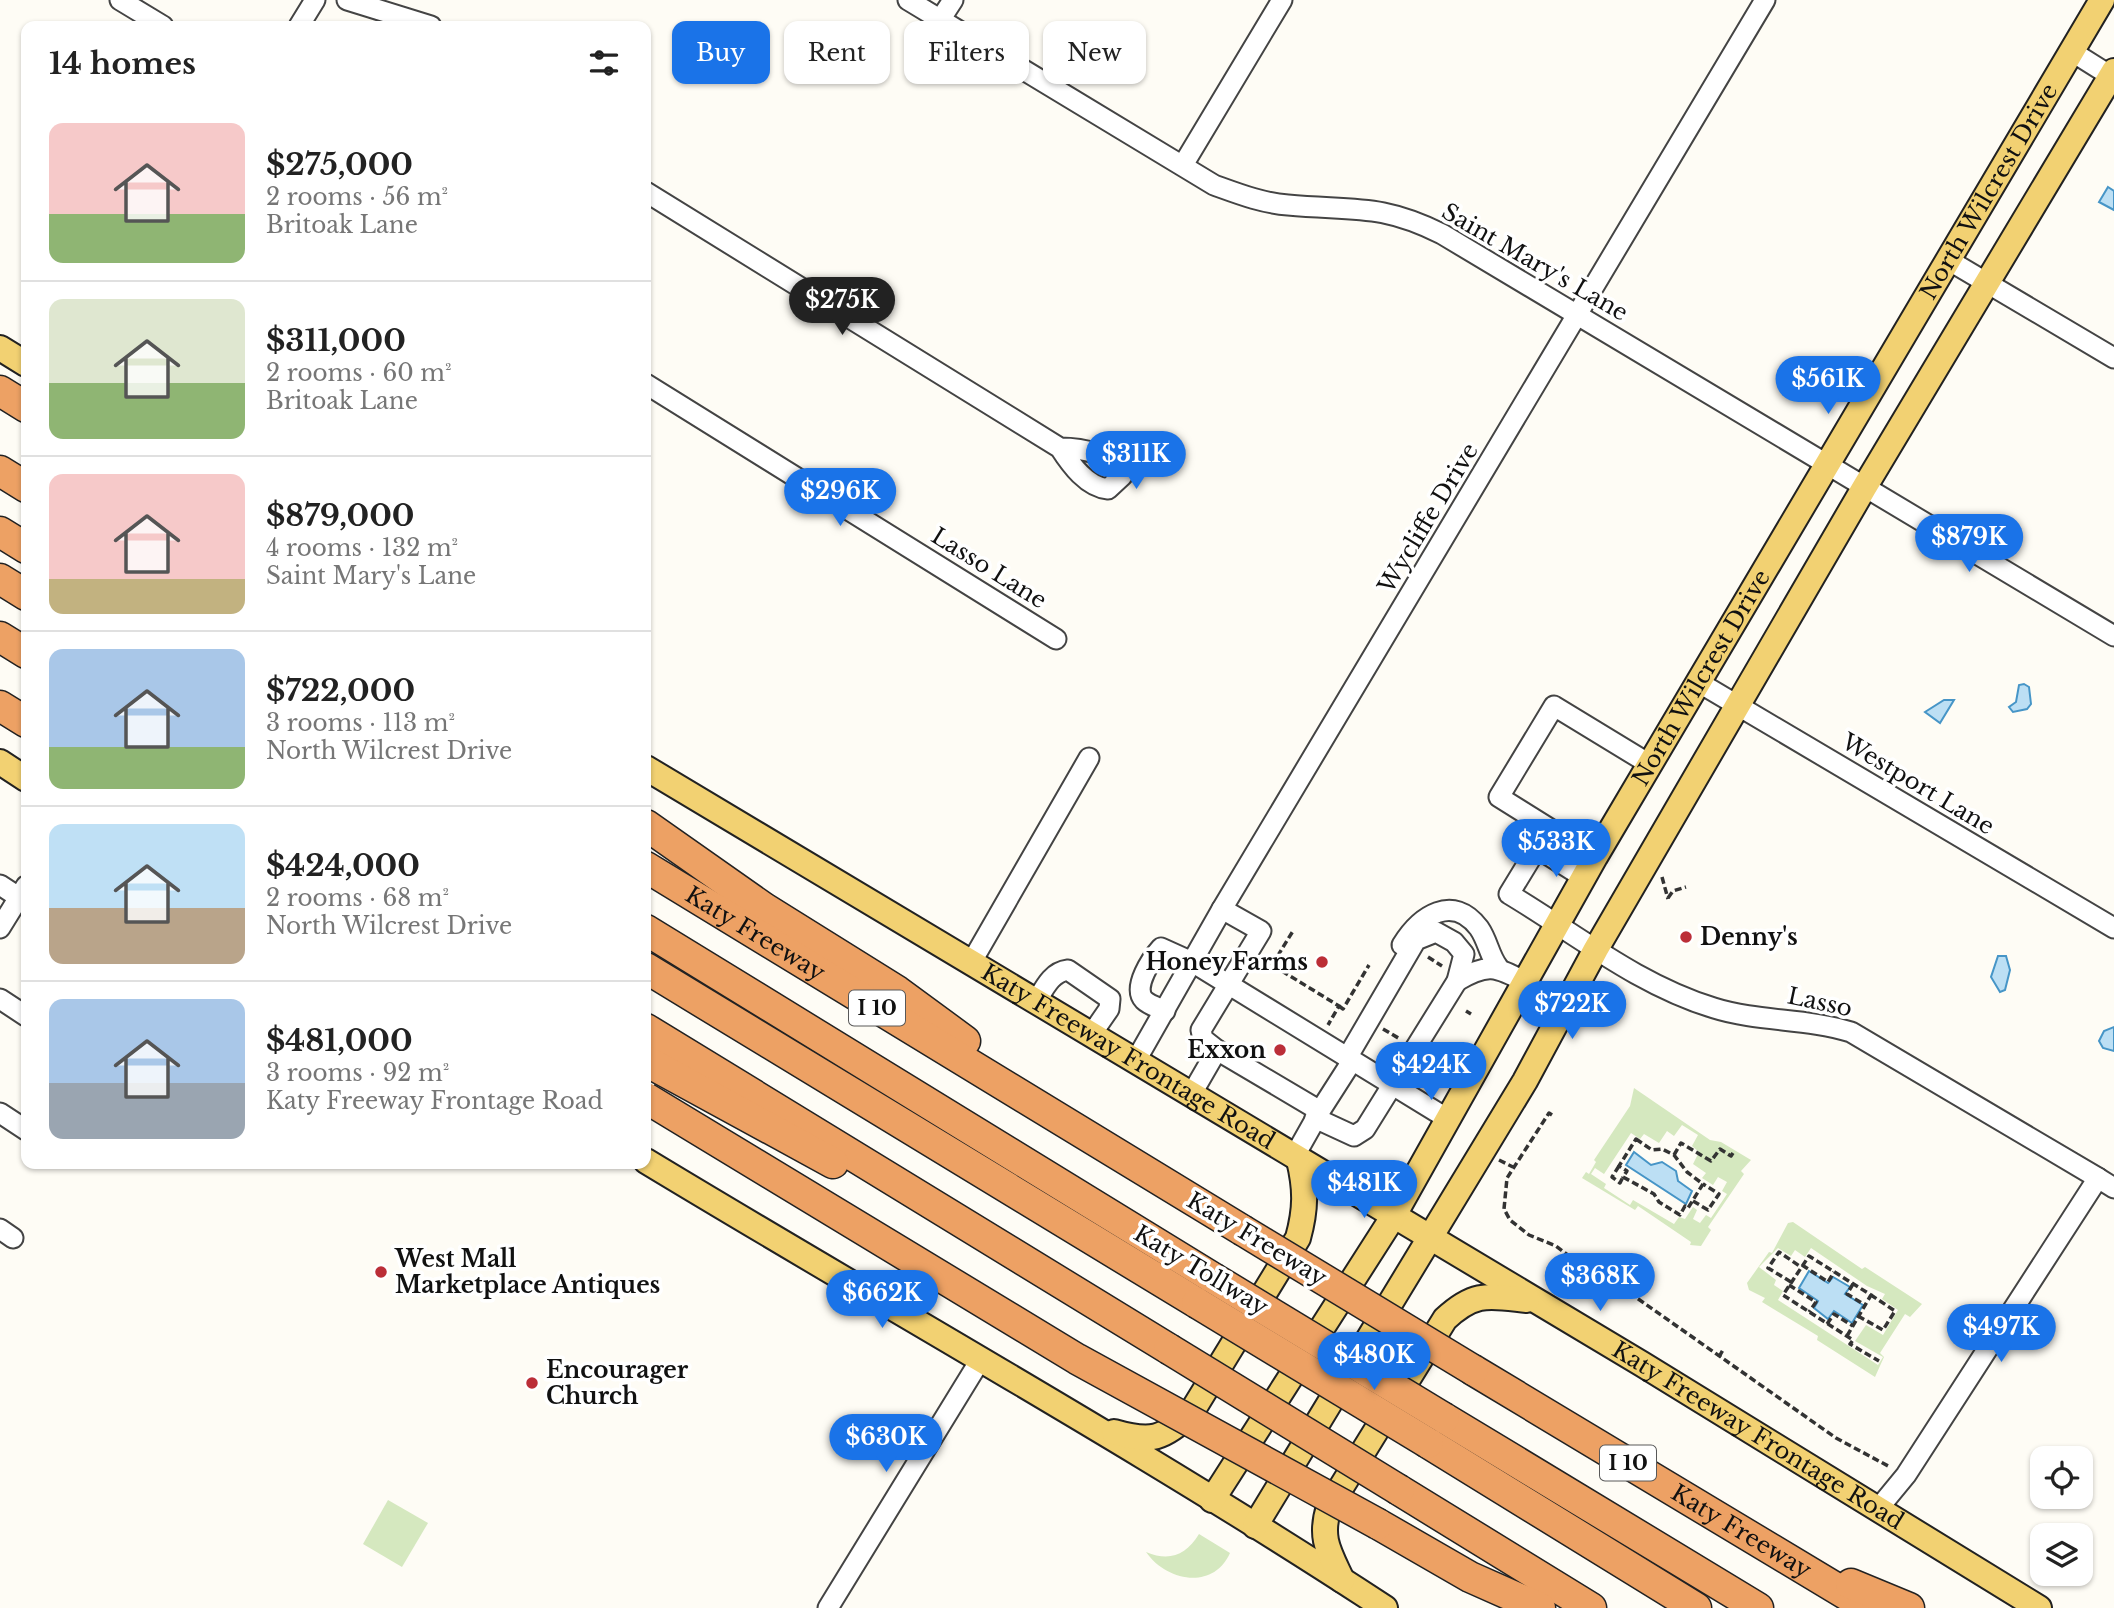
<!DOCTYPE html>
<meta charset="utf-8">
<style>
:root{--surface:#fff;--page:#f2f2f2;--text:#222;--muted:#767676;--line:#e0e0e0;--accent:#1a73e8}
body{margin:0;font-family:"Libre Baskerville",serif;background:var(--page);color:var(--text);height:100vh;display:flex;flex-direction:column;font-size:26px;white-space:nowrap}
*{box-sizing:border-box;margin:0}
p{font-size:23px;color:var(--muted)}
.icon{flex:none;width:38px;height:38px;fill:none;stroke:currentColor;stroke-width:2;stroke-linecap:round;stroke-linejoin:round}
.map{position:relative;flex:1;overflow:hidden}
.panel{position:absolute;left:21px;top:21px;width:630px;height:1148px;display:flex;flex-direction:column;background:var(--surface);border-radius:14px;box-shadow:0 2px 5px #0004}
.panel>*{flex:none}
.guide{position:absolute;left:672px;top:21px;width:665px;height:63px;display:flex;gap:14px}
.fabs{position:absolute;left:2030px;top:1446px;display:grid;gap:14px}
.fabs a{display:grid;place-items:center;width:63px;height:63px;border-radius:14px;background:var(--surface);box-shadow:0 2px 5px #0004;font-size:35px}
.price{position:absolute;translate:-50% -60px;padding:0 16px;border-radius:24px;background:var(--accent);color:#fff;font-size:23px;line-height:46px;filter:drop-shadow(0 2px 4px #0008)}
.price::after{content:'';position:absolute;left:50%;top:42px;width:21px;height:16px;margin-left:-10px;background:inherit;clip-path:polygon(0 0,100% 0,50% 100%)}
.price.on{background:#222;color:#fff}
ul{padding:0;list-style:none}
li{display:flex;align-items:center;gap:21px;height:175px;padding:0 28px}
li+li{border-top:2px solid var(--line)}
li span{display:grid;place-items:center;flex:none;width:196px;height:140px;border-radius:14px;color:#555}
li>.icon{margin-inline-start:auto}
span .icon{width:84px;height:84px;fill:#fffc;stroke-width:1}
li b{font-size:30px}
h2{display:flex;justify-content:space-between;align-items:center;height:84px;padding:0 28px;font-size:30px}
.tag{padding:0 24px;border-radius:14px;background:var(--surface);box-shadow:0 2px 5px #0004;font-size:24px;line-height:63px}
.tag.on{background:var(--accent);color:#fff}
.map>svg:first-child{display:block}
.green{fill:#d5e8bf;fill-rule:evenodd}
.water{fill:#bcdff4;stroke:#4695c7;stroke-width:2}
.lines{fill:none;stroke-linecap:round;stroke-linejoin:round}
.minor-casing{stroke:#444;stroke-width:23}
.major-casing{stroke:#222;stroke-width:28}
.highway-casing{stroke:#222;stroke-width:33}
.path{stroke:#333;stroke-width:3.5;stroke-dasharray:7 3.5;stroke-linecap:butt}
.minor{stroke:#fff;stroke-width:19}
.major{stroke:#f2d172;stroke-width:24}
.highway{stroke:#eda164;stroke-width:30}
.highway-bridge-casing{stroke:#222;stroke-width:33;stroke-linecap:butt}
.highway-bridge{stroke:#eda164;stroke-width:30}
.poi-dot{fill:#bb2e37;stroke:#fff;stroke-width:2.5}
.labels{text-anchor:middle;stroke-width:7;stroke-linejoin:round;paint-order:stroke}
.shield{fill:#fff;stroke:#585858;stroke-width:2}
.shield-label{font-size:21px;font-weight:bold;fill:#111}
.street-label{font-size:23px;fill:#111;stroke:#fff}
.poi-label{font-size:23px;font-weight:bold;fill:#111;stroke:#fff;text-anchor:start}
</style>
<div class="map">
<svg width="2114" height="1608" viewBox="0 0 2114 1608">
<rect width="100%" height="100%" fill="#fefcf5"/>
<g class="green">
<path d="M1634 1088 1710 1140 1721 1142 1751 1160 1741 1171 1744 1174 1708 1227 1711 1230 1701 1246 1690 1245 1691 1242 1638 1206 1635 1210 1582 1178 1586 1172 1589 1174 1596 1162 1594 1160 1630 1106ZM1682 1125 1698 1135 1692 1146 1699 1152 1693 1164 1706 1173 1702 1178 1713 1185 1718 1177 1727 1182 1722 1191 1727 1194 1711 1218 1706 1215 1700 1223 1693 1219 1697 1210 1693 1207 1685 1219 1679 1217 1674 1224 1633 1200 1630 1205 1604 1188 1606 1184 1591 1174 1595 1168 1604 1174 1631 1133 1640 1139 1644 1134 1659 1143 1667 1131 1674 1136Z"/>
<path d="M1793 1222 1862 1269 1865 1267 1922 1304 1910 1317 1905 1314 1880 1353 1884 1357 1875 1377 1817 1340 1818 1336 1762 1302 1765 1298 1749 1290 1747 1283 1769 1252 1772 1253 1788 1223ZM1778 1248 1791 1256 1795 1250 1805 1257 1811 1248 1867 1286 1885 1294 1882 1299 1898 1310 1883 1335 1866 1325 1855 1341 1883 1357 1878 1365 1778 1300 1783 1291 1774 1285 1776 1280 1759 1267Z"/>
<polygon points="388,1500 428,1523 402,1567 363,1544"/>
<path d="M1199 1534 1230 1553C1213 1591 1166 1581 1146 1552 1170 1562 1186 1555 1199 1534Z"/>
</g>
<g class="water">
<polygon points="2108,187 2114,191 2114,210 2099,202"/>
<polygon points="2024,684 2029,687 2031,704 2027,709 2013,712 2009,707 2016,702 2019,685"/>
<polygon points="1944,700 1954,700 1940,723 1925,712"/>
<polygon points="1998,956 2006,956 2010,970 2005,990 2000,992 1991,977"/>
<polygon points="2114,1027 2114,1051 2103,1048 2099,1041 2104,1031"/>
<polygon points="1634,1152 1651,1165 1662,1162 1676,1171 1678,1181 1692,1191 1686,1204 1626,1165"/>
<polygon points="1809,1271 1828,1283 1833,1277 1850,1287 1845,1294 1863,1305 1852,1323 1834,1311 1828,1319 1814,1308 1818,1301 1799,1288"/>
</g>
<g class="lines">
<g class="minor-casing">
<g id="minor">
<polyline points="120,0 163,26"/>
<polyline points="347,0 431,26"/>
<path d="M908 0 1214 185C1239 194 1262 203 1288 205 1352 211 1380 203 1442 234L2114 636"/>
<polyline points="940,20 953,0"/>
<polyline points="299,26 315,0"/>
<polyline points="2071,51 2114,78"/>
<polyline points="1183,165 1282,0"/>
<path d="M646 192 1060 448C1071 465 1087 487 1108 489L1122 476C1113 453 1081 448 1060 448"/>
<polyline points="1950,261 2114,358"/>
<polyline points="646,384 1056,639"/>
<polyline points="1698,682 2114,928"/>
<polyline points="1595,857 1499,797 1554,706 1651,765"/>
<path d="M1583 877 1537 848 1509 894C1576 934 1638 985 1714 1008 1758 1022 1806 1018 1851 1032L2098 1178"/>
<polyline points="0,885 26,902"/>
<polyline points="0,928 26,886"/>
<path d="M1402 945C1420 916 1453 893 1479 928 1488 941 1489 955 1498 967"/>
<polyline points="971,963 1089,758"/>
<path d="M1457 981C1487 963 1496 966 1525 982"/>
<polyline points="0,999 26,1016"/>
<path d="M1036 1002C1044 989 1051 972 1068 970L1110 999 1109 1009 1091 1035"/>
<path d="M1165 1011C1159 1008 1149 1005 1144 1000 1132 987 1152 958 1161 948L1192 962 1448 1119"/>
<polyline points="1217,1050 1203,1039 1201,1030 1261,931 1222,909"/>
<polyline points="1135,1062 1222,909 1765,0"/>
<polyline points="1191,1095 1217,1050 1320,1111 1294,1157"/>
<polyline points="1320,1111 1352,1061"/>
<polyline points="0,1113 26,1130"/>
<polyline points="1315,1118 1354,1136 1365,1129 1457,981 1464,954 1454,942 1436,932 1416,940 1347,1058"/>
<polyline points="0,1229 13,1238"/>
<polyline points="1878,1509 1906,1475 2098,1178 2114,1188"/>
<polyline points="828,1608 979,1362"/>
</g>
</g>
<g class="major-casing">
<g id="major">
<polyline points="0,348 26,364"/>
<polyline points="0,762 26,779"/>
<path id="s1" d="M646 768 1642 1364 2039 1608"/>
<path d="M646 1161C892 1310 1144 1450 1385 1608"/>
<path d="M1114 1432C1152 1443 1162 1439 1191 1413L1298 1238C1306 1209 1306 1189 1299 1160"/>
<path id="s2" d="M1212 1500 1393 1217 1595 857 2102 0"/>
<polyline points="1255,1526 1525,1081 1596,949 1864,488 2114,71"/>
<path d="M1342 1580C1329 1552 1319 1538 1329 1507L1445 1319C1475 1291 1489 1296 1527 1300"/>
</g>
</g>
<g class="highway-casing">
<g id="highway">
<polyline points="0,391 26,407"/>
<polyline points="0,471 26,487"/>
<polyline points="0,532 26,548"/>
<polyline points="0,579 26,595"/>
<polyline points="0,637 26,653"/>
<polyline points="0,706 26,722"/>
<polyline points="646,825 764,908 897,991 965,1041"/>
<path id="s3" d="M646 867 1242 1230"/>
<polyline points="646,930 1213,1278"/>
<polyline points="646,968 1197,1303"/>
<polyline points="646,1029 1169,1349"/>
<polyline points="646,1061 833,1163"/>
<path id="s4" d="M1473 1370 1869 1608"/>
<polyline points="1444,1418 1758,1608"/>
<polyline points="1428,1443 1696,1608"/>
<polyline points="1399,1490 1591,1608"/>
<polyline points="1378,1524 1470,1577 1540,1608"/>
<polyline points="1851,1584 1909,1608"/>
</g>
</g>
<g class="path">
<polyline points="1662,877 1668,899"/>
<polyline points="1668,898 1673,891 1686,887"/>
<polyline points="1428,957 1442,966"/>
<polyline points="1264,960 1339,1006 1328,1025"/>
<polyline points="1272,965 1293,931"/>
<polyline points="1339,1006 1343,1009 1369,965"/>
<polyline points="1466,1011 1471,1014"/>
<polyline points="1383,1029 1400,1039"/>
<polyline points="1552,1115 1549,1113 1507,1178 1504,1209 1510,1220 1529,1235 1556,1246 1578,1263 1606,1275 1615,1275 1637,1290 1634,1296 1836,1438 1890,1467"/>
<polygon points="1636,1139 1652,1150 1662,1149 1674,1155 1687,1172 1703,1184 1688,1208 1685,1206 1680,1215 1659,1202 1654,1194 1623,1177 1627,1171 1619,1166"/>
<polyline points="1674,1155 1681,1143 1711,1161 1720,1149 1731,1156 1733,1153"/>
<polyline points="1499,1160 1513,1167"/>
<polyline points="1619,1166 1612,1177 1620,1183 1623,1177"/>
<polyline points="1693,1201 1708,1210 1719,1194 1703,1184"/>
<polyline points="1802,1265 1828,1282 1834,1272"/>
<polyline points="1791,1282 1768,1268 1779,1252 1801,1267"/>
<polyline points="1853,1284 1847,1294 1865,1305"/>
<polyline points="1789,1285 1816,1302 1809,1312"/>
<polyline points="1858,1316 1883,1330 1895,1311 1871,1295"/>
<polyline points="1827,1324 1834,1314 1853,1326"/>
<polyline points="1847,1336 1871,1295 1809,1256 1783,1295 1842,1333 1853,1340 1850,1344 1879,1361"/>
<polyline points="1719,1357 1724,1348"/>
</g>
<use href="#minor" class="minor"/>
<use href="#major" class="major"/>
<use href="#highway" class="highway"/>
<g class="highway-bridge-casing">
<g id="highway-bridge">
<polyline points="646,1098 1077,1359 1378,1524"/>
<polyline points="1242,1230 1473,1370"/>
<polyline points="1213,1278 1444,1418"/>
<polyline points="1197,1303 1428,1443"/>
<polyline points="1169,1349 1399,1490"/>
</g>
</g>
<use href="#highway-bridge" class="highway-bridge"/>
</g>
<g class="poi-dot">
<circle cx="1686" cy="937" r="7"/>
<circle cx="1322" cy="962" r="7"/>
<circle cx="1280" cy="1050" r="7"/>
<circle cx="381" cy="1272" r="7"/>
<circle cx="532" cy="1383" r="7"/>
</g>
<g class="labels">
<g class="shield">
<rect x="849" y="990.5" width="56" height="35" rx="5"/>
<rect x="1600" y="1445.5" width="56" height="35" rx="5"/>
</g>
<g class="shield-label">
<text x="877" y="1015">I 10</text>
<text x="1628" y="1470">I 10</text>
</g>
<g class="street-label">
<text dy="8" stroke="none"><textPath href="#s2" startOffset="1522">North Wilcrest Drive</textPath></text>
<text transform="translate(1535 262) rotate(30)" y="8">Saint Mary's Lane</text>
<text transform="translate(1428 518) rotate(-59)" y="8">Wycliffe Drive</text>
<text transform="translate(989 568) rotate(32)" y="8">Lasso Lane</text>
<text dy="8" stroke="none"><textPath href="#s2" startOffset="957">North Wilcrest Drive</textPath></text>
<text transform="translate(1918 784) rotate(31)" y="8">Westport Lane</text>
<text dy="8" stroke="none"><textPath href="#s3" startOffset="128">Katy Freeway</textPath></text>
<text transform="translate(1820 1002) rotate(12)" y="8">Lasso</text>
<text dy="8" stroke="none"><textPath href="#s1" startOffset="562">Katy Freeway Frontage Road</textPath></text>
<text transform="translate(1257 1239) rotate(31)" y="8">Katy Freeway</text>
<text transform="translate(1201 1270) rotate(31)" y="8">Katy Tollway</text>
<text dy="8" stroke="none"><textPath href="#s1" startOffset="1297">Katy Freeway Frontage Road</textPath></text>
<text dy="8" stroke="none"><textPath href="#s4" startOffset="313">Katy Freeway</textPath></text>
</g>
<g class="poi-label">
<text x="1700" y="945">Denny's</text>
<text x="1308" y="970" text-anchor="end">Honey Farms</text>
<text x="1266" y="1058" text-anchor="end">Exxon</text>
<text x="395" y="1267">West Mall<tspan x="395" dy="26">Marketplace Antiques</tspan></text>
<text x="546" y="1378">Encourager<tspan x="546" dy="26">Church</tspan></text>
</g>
</g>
</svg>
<div class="fabs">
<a><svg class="icon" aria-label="locate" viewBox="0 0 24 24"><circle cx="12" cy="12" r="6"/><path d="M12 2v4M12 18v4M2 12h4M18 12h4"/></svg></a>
<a><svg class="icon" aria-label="layers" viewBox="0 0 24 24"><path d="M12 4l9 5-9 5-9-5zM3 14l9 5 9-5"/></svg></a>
</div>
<b class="price on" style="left:842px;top:337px">$275K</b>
<b class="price" style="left:1828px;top:416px">$561K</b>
<b class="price" style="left:1136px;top:491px">$311K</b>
<b class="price" style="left:840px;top:528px">$296K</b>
<b class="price" style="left:1969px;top:574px">$879K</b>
<b class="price" style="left:1556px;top:879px">$533K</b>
<b class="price" style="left:1572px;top:1041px">$722K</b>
<b class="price" style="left:1431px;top:1102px">$424K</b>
<b class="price" style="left:1364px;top:1220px">$481K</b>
<b class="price" style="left:1600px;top:1313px">$368K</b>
<b class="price" style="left:882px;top:1330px">$662K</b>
<b class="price" style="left:2001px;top:1364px">$497K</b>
<b class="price" style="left:1374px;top:1392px">$480K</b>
<b class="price" style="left:886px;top:1474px">$630K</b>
<div class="guide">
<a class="tag on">Buy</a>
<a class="tag">Rent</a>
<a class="tag">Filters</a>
<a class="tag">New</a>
</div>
<section class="panel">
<h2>14 homes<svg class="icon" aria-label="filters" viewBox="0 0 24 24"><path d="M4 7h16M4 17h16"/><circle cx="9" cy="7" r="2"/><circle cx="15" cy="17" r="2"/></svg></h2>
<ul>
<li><span style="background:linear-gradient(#f6c9c9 65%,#8fb573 0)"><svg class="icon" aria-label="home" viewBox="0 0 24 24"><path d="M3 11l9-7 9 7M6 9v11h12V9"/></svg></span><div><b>$275,000</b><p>2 rooms · 56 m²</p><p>Britoak Lane</p></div></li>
<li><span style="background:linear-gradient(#dfe7d0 60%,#8fb573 0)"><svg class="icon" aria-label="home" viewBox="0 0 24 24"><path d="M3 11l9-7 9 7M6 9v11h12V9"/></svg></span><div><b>$311,000</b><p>2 rooms · 60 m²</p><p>Britoak Lane</p></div></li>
<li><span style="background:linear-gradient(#f6c9c9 75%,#c2b280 0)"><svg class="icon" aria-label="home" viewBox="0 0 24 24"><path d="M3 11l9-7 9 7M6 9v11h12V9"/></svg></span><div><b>$879,000</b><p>4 rooms · 132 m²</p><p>Saint Mary's Lane</p></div></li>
<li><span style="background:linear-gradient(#a9c7e8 70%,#8fb573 0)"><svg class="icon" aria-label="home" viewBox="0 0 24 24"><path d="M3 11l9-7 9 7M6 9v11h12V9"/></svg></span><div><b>$722,000</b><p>3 rooms · 113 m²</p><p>North Wilcrest Drive</p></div></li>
<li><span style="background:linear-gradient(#bfe0f5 60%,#b9a48a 0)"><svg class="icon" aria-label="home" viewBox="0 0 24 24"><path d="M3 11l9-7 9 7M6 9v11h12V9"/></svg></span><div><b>$424,000</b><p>2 rooms · 68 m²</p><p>North Wilcrest Drive</p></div></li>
<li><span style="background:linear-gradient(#a9c7e8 60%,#9aa5b1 0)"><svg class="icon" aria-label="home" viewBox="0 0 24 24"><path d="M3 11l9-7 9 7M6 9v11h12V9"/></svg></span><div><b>$481,000</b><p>3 rooms · 92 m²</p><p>Katy Freeway Frontage Road</p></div></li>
</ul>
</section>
</div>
